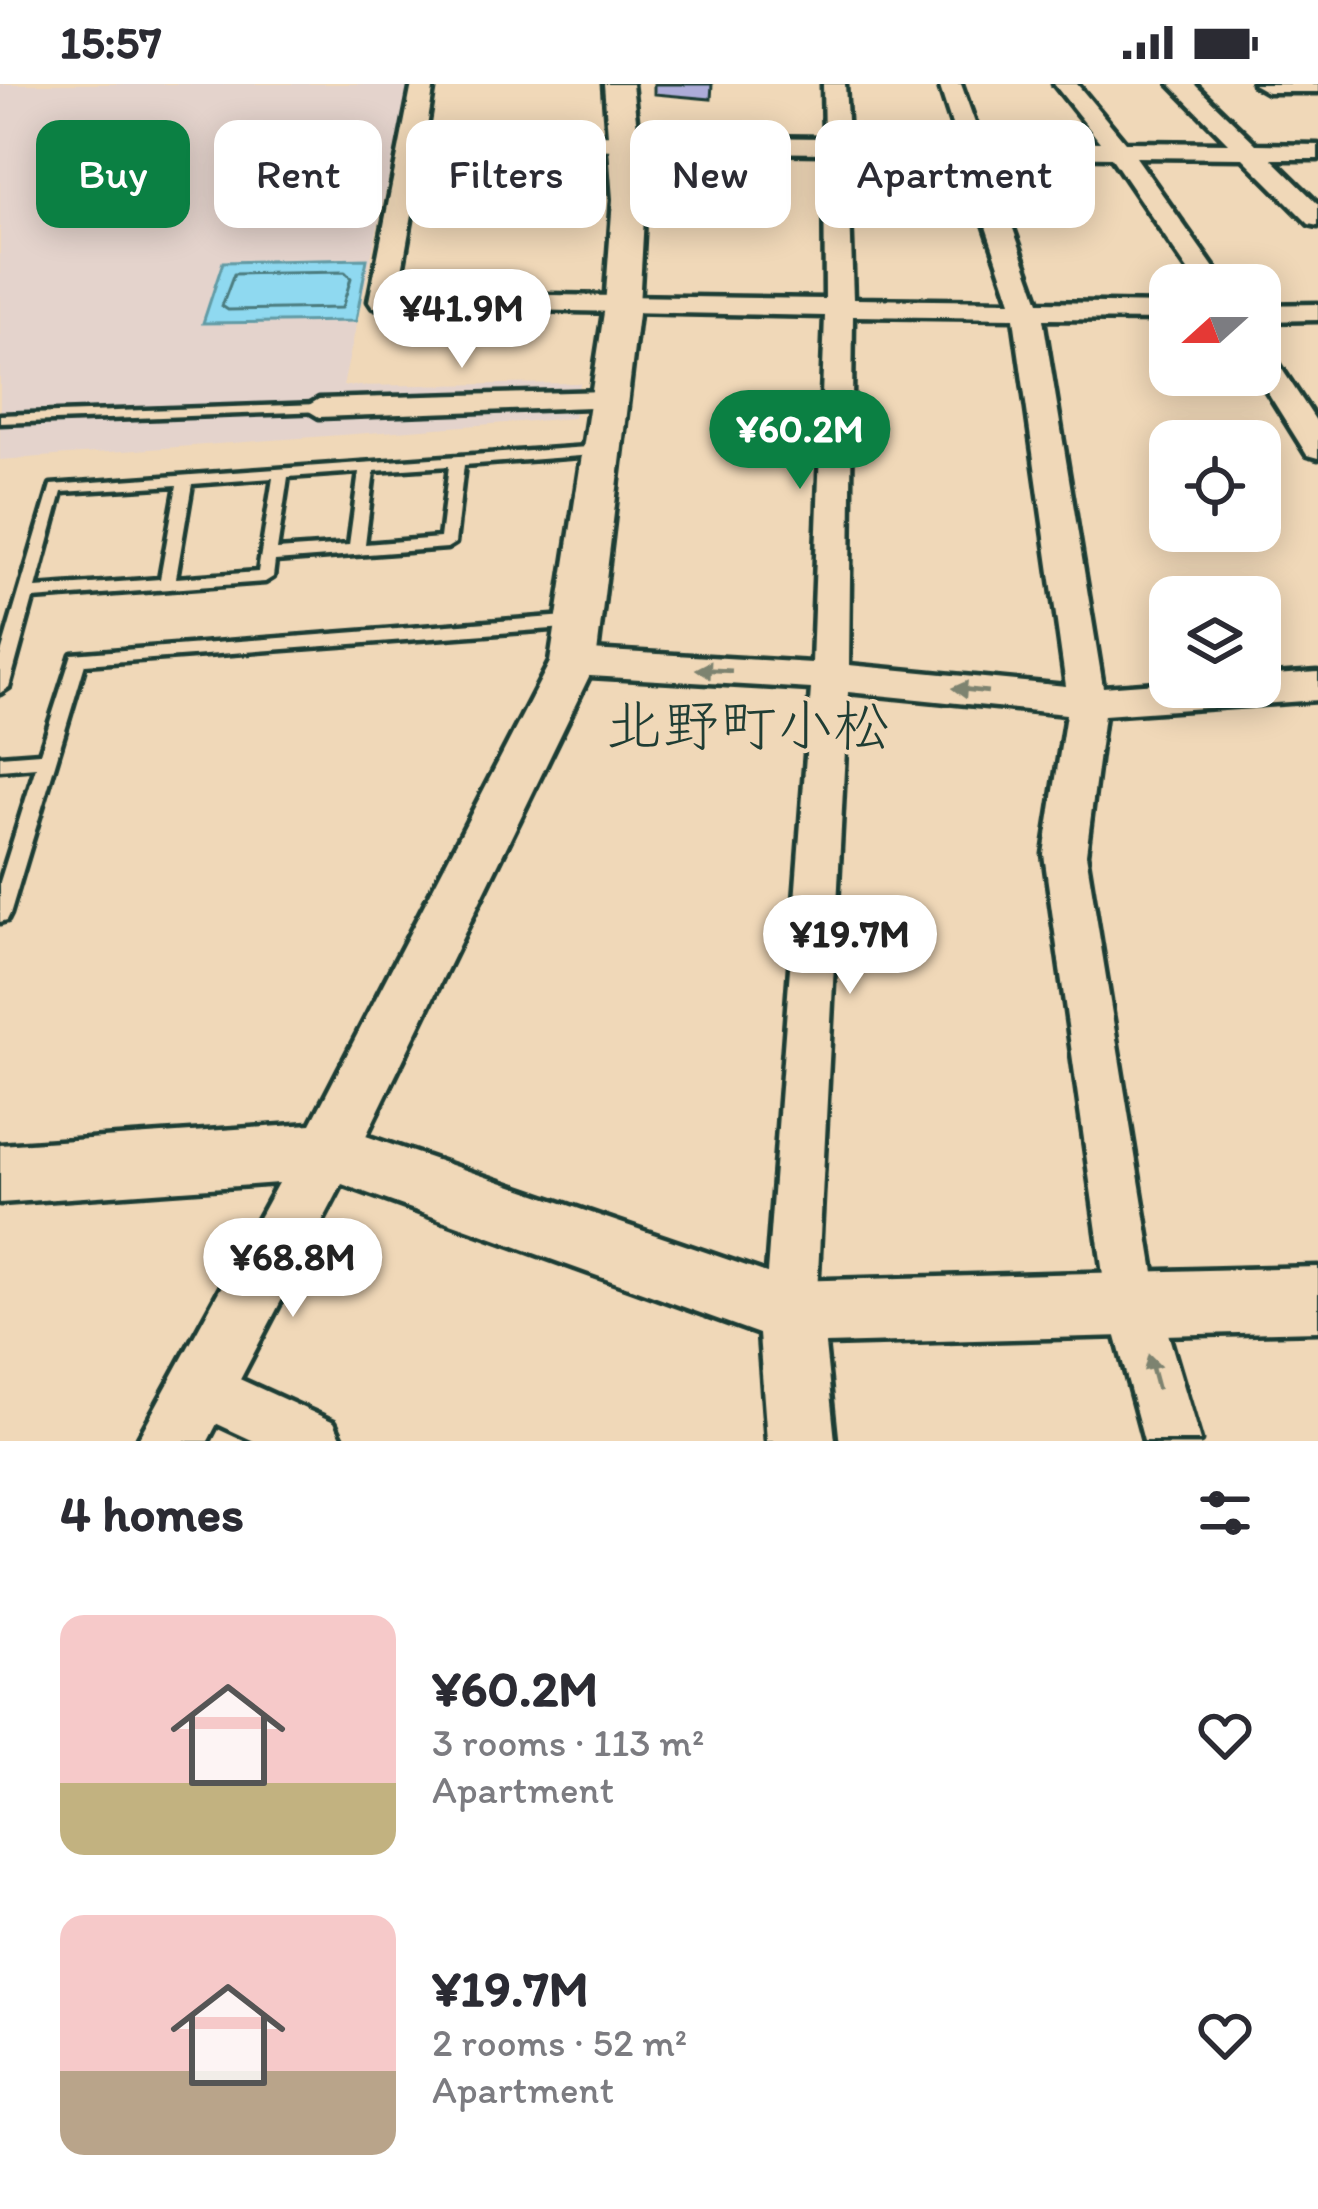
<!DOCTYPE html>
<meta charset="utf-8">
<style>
:root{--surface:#fff;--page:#f7f7f7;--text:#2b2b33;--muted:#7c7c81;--accent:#0b8043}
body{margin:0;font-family:Itim,"Klee One",sans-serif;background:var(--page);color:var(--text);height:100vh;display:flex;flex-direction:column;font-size:45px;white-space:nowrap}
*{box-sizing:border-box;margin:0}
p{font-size:39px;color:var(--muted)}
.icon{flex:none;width:66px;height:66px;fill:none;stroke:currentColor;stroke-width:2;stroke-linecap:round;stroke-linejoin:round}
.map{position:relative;height:1357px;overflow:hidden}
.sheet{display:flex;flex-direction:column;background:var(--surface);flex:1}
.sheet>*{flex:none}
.guide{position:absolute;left:36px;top:36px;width:1248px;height:108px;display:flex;gap:24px}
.needle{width:78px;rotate:249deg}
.controls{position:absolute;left:1149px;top:180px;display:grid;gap:24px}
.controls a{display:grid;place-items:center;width:132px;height:132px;border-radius:24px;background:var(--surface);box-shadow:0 6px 30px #0003;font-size:60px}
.price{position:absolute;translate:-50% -102px;padding:0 27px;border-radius:42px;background:#fff;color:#222;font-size:39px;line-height:78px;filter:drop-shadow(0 3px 6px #0008)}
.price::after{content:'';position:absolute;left:50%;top:72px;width:36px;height:27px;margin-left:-18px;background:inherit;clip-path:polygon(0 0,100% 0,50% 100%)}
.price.selected{background:var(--accent);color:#fff}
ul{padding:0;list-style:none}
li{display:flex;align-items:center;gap:36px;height:300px;padding:0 60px}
li span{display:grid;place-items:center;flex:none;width:336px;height:240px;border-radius:24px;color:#555}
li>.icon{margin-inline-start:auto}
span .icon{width:144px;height:144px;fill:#fffc;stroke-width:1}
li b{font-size:51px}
h2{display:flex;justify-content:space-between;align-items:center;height:144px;padding:0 60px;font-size:51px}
.tag{padding:0 42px;border-radius:24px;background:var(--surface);box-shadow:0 6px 30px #0003;font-size:42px;line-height:108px}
.tag.selected{background:var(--accent);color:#fff}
.status{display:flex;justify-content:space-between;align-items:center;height:84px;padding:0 60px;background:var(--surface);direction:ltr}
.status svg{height:33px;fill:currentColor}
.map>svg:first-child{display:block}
.built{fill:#e4d3cc}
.water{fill:#8fd9f0;stroke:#629ba5;stroke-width:3}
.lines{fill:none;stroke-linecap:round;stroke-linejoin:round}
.shore{stroke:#4c7b7f;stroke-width:3}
.service-casing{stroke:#1f3d34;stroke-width:9}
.minor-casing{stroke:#1f3d34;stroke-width:9}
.tertiary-casing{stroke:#1f3d34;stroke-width:9}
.service{fill:#f0d8b8;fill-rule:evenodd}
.minor{fill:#f0d8b8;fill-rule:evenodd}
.tertiary{fill:#f0d8b8;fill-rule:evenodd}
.wall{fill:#adacd8;stroke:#1f3d34;stroke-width:3}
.oneway{fill:#7d836f}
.labels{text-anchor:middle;stroke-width:9;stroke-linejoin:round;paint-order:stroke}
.quarter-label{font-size:57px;fill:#1f3d34;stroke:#f0d8b8}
</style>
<div class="status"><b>15:57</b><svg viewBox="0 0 49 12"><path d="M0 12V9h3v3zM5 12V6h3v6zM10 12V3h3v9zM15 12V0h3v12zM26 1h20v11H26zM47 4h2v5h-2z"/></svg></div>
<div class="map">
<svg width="1318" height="1357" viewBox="0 0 1318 1357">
<rect width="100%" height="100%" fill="#f0d8b8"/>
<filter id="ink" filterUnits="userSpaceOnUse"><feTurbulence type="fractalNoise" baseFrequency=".00833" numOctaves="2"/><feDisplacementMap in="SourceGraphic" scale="24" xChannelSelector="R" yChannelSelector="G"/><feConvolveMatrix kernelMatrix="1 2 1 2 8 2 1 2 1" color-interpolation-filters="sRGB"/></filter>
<g filter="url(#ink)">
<polygon class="built" points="0,0 409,0 343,302 580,299 574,334 0,376"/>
<polygon class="water" points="367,175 356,237 203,239 223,178"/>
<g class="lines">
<polygon class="shore" points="345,188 351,194 342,224 228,226 222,222 234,190"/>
<g class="service-casing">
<g id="service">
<polygon points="319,320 324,321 324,327 0,339 0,331"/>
<path d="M601 362 608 367 606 370 464 381 455 459 447 464 275 477 273 493 265 498 33 515 9 603 0 609V573L51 401ZM449 382 440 454 365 460 374 387ZM359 388 349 461 277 466 288 393ZM273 394 258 488 176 494 192 400ZM177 401 160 495 36 504 62 408Z"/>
<polygon points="579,531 587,537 579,543 85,580 10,830 7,836 0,838 0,798 36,683 0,686 0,672 40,669 72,570"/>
</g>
</g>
<g class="minor-casing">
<g id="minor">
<path d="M412 0H434L426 49 824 54 823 0H845L848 54 957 56 939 0H961L981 56 1100 58 1054 0H1077L1125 58 1228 59 1170 0H1194L1256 60 1318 61V75H1272L1318 120V142L1309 140 1243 74 1136 73 1226 201H1198L1111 73 987 71 1039 218 1170 220V236L1043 235 1103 603 1170 598V603H1260V592L1318 588V616L1104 631 1086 770 1159 1219 1200 1357H1144L1107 1219 1044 770 1066 630 848 608 816 1229 808 1247 790 1255 772 1247 764 1229 811 605 573 591 560 587 555 578 560 569 573 565 812 579 825 232 373 223 369 217ZM424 63 824 69 825 215 398 209ZM848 69 962 71 1011 217 853 215ZM853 232 1014 234 1066 602 849 581Z"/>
<polygon points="1318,220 1318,236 1260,237 1260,221"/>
<polygon points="1260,264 1270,267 1318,340 1318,374 1307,371 1257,291"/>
<polygon points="607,307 622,316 618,322 319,333 304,324 319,315"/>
<polygon points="200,1277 334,1338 343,1357 254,1357 181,1323 173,1304 181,1285"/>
</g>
</g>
<g class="tertiary-casing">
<g id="tertiary">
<polygon points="604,0 632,0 645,115 639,222 596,578 366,1052 790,1197 1318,1183 1318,1247 825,1260 835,1357 767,1357 759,1250 342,1100 208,1357 137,1357 278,1099 0,1119 0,1061 311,1040 550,578 605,222 613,115"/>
<polygon points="1253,0 1318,0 1318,8 1267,8"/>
</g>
</g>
<use href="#service" class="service"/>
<use href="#minor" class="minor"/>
<use href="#tertiary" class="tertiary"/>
</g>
<polygon class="wall" points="654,0 712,0 711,15 654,10"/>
<defs><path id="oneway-solid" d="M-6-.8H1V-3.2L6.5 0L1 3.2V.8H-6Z" transform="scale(3)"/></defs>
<g class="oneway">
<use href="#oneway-solid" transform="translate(714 586) rotate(-177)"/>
<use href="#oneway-solid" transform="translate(970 606) rotate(-174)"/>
<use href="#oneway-solid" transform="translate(1153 1288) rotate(-105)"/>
</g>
</g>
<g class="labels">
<g class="quarter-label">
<text x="748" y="661">北野町小松</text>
</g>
</g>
</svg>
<div class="controls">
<a><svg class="needle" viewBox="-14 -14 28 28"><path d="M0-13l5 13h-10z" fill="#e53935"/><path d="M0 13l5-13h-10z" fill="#7c7c81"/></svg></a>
<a><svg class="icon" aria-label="locate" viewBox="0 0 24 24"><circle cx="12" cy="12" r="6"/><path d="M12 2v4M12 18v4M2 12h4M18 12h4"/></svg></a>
<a><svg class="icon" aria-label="layers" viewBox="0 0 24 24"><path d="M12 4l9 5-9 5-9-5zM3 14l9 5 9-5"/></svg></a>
</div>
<b class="price" style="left:462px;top:287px">¥41.9M</b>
<b class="price selected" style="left:800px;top:408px">¥60.2M</b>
<b class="price" style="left:850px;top:913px">¥19.7M</b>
<b class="price" style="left:293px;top:1236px">¥68.8M</b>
<div class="guide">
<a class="tag selected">Buy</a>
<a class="tag">Rent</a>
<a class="tag">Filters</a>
<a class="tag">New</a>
<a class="tag">Apartment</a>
</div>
</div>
<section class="sheet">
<h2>4 homes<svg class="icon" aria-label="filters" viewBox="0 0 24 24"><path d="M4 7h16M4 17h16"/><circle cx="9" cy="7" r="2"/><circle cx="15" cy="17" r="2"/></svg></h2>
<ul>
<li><span style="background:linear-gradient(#f6c9c9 70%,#c2b280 0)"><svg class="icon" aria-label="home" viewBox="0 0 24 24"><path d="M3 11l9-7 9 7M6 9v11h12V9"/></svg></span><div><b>¥60.2M</b><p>3 rooms · 113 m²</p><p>Apartment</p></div><svg class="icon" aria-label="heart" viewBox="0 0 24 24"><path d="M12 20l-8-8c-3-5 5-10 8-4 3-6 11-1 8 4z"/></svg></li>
<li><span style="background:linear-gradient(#f6c9c9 65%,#b9a48a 0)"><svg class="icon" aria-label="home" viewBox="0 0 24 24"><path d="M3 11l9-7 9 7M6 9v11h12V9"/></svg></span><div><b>¥19.7M</b><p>2 rooms · 52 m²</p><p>Apartment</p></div><svg class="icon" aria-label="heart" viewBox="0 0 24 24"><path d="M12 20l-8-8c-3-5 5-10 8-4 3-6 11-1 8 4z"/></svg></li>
</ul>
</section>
